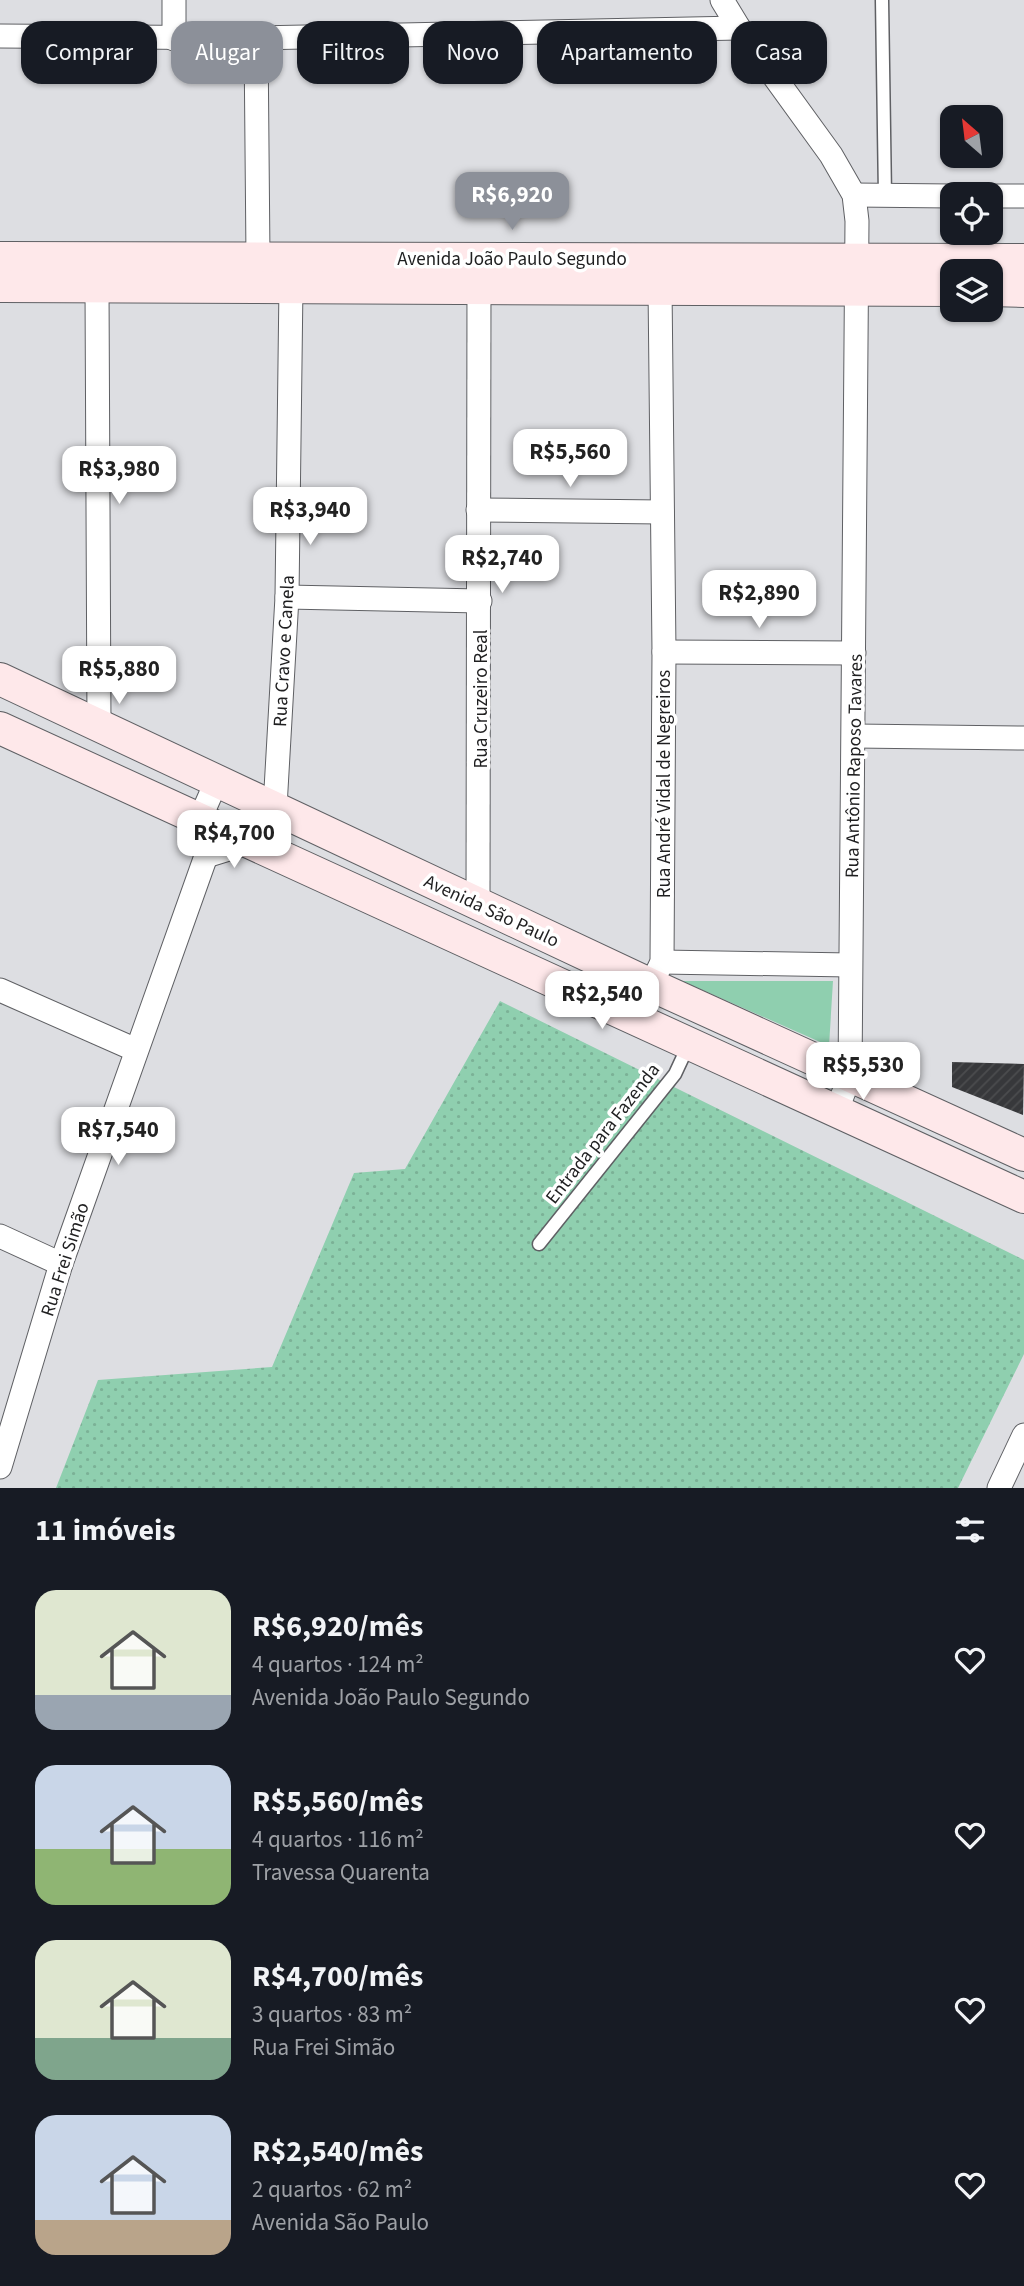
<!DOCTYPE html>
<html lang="pt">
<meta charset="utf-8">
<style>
:root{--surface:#171b24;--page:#242831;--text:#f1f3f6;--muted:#9ea1a6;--accent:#8c9099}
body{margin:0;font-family:"Source Sans 3",sans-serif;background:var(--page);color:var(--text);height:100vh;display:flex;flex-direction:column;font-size:26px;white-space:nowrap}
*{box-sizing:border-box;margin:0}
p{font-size:23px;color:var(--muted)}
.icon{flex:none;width:38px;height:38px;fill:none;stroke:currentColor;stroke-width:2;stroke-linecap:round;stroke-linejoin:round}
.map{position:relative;height:1488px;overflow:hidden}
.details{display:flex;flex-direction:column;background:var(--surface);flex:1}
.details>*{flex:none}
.top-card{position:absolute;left:21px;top:21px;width:984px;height:63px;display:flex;gap:14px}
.needle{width:46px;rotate:332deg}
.tools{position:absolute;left:940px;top:105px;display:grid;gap:14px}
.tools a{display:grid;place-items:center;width:63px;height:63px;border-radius:14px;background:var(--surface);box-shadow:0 2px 5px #0004;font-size:35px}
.price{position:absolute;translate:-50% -60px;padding:0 16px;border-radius:14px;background:#fff;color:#222;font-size:23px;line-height:46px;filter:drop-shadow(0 2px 4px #0008)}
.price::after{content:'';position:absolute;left:50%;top:42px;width:21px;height:16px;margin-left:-10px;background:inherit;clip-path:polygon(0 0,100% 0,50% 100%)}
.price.selected{background:var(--accent);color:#fff}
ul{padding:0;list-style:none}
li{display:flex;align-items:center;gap:21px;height:175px;padding:0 35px}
li span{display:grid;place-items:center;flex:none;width:196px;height:140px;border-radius:21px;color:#555}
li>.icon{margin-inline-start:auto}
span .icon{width:84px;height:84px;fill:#fffc;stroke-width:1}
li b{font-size:30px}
h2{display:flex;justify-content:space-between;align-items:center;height:84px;padding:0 35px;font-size:30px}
.pill{padding:0 24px;border-radius:21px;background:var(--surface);box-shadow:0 2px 5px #0004;font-size:24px;line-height:63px}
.pill.selected{background:var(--accent);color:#fff}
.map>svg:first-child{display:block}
.grass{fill:url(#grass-dots)}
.park{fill:#8fcfaf}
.building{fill:url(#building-hatch)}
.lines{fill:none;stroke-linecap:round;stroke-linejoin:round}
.lane-casing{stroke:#5f6064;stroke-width:15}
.street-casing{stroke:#5f6064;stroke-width:25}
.secondary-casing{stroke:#5f6064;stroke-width:34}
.lane{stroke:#fff;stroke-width:12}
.street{stroke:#fff;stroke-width:23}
.secondary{stroke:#fee8ea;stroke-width:32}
.labels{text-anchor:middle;stroke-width:7;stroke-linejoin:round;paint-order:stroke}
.street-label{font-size:19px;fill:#1f1f20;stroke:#fff}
</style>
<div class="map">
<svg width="1024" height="1488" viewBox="0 0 1024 1488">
<defs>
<pattern id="grass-dots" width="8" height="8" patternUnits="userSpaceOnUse" patternTransform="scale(1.75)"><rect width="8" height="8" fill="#8fcfaf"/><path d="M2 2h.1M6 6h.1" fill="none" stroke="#7bb196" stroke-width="1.8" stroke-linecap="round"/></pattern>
<pattern id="building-hatch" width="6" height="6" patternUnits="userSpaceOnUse" patternTransform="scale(1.75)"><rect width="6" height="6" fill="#37383b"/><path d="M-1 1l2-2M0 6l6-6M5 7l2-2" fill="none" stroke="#4b4c4e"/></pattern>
</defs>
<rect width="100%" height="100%" fill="#dddee2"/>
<polygon class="grass" points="500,1001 1024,1260 1024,1354 958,1488 56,1488 98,1380 272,1367 354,1173 405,1169"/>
<polygon class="park" points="682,981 833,981 829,1046"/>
<polygon class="building" points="952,1062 1024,1064 1023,1115 952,1087"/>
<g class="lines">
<g class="lane-casing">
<g id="lane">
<polyline points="882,0 885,196"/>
<polyline points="539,1244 675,1074 689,1044"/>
</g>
</g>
<g class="street-casing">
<g id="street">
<polyline points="174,0 174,39"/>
<polyline points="722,0 739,28 831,155 854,195 857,221 850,1076 836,1112"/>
<polyline points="0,36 256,38 739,28"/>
<polyline points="256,38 258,257"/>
<polyline points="854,195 952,196"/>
<polyline points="990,196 1024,196"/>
<polyline points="97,287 99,725"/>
<polyline points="478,510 662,512"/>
<polyline points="287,597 480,601"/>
<polyline points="664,652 854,653"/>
<polyline points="855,736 1024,738"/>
<polyline points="206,856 248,843 275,807 287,597 291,285"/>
<polyline points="478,903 479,286"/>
<polyline points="662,962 850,965"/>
<polyline points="651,985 662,962 664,652 660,287"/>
<polyline points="0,990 136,1050"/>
<polyline points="0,1236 61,1264"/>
<polyline points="0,1467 61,1264 206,856 199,821 217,780"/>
<polyline points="999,1488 1024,1435"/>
</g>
</g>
<g class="secondary-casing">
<g id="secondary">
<polyline points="0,258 1024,260"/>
<polyline points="0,286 952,290"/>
<polyline points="990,290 1024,291"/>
<polyline points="0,679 651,985 1024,1155"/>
<polyline points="0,728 1024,1197"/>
</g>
</g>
<use href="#lane" class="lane"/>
<use href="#street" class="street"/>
<use href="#secondary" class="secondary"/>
</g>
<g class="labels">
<g class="street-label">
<text x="512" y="265">Avenida João Paulo Segundo</text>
<text transform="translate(283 651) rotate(-87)" y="7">Rua Cravo e Canela</text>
<text transform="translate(480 699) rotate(-90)" y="7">Rua Cruzeiro Real</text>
<text transform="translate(853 766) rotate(-89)" y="7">Rua Antônio Raposo Tavares</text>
<text transform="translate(663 784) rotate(-90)" y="7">Rua André Vidal de Negreiros</text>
<text transform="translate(492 910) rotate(25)" y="7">Avenida São Paulo</text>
<text transform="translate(602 1133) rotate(-52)" y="7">Entrada para Fazenda</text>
<text transform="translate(64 1259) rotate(-72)" y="7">Rua Frei Simão</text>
</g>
</g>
</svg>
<div class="tools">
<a><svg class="needle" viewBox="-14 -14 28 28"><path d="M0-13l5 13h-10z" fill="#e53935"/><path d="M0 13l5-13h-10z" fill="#9ea1a6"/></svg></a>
<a><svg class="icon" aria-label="locate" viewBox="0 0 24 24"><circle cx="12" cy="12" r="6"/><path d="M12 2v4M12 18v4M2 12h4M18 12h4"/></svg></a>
<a><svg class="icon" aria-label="layers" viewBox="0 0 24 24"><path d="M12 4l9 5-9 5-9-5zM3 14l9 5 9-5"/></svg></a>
</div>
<b class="price selected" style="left:512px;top:232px">R$6,920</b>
<b class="price" style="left:570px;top:489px">R$5,560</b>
<b class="price" style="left:119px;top:506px">R$3,980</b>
<b class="price" style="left:310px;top:547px">R$3,940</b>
<b class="price" style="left:502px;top:595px">R$2,740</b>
<b class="price" style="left:759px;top:630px">R$2,890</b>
<b class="price" style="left:119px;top:706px">R$5,880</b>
<b class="price" style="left:234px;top:870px">R$4,700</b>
<b class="price" style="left:602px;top:1031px">R$2,540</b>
<b class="price" style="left:863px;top:1102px">R$5,530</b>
<b class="price" style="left:118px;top:1167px">R$7,540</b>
<div class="top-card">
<a class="pill">Comprar</a>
<a class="pill selected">Alugar</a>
<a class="pill">Filtros</a>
<a class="pill">Novo</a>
<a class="pill">Apartamento</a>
<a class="pill">Casa</a>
</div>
</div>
<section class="details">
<h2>11 imóveis<svg class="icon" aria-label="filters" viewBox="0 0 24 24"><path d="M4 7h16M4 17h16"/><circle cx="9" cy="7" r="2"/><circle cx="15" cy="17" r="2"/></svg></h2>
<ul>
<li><span style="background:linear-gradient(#dfe7d0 75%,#9aa5b1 0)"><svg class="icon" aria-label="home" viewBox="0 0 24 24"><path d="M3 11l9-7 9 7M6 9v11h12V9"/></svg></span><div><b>R$6,920/mês</b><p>4 quartos · 124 m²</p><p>Avenida João Paulo Segundo</p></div><svg class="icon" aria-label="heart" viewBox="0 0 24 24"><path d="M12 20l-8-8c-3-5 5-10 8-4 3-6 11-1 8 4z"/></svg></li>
<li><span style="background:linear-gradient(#c9d6e8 60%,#8fb573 0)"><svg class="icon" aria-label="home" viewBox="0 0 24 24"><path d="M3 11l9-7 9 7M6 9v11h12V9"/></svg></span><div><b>R$5,560/mês</b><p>4 quartos · 116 m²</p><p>Travessa Quarenta</p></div><svg class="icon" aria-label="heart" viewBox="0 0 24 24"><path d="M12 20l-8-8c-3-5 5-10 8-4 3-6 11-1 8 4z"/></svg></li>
<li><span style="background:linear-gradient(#dfe7d0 70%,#7fa58c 0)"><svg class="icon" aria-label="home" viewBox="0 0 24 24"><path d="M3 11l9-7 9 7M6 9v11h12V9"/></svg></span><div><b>R$4,700/mês</b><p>3 quartos · 83 m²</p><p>Rua Frei Simão</p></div><svg class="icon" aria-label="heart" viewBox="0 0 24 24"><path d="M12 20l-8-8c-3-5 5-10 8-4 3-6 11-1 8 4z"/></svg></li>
<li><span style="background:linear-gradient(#c9d6e8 75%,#b9a48a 0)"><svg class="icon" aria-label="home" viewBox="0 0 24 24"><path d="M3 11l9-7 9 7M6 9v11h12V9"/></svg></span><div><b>R$2,540/mês</b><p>2 quartos · 62 m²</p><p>Avenida São Paulo</p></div><svg class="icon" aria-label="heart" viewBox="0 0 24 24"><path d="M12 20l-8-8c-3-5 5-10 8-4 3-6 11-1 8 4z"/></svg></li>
</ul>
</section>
